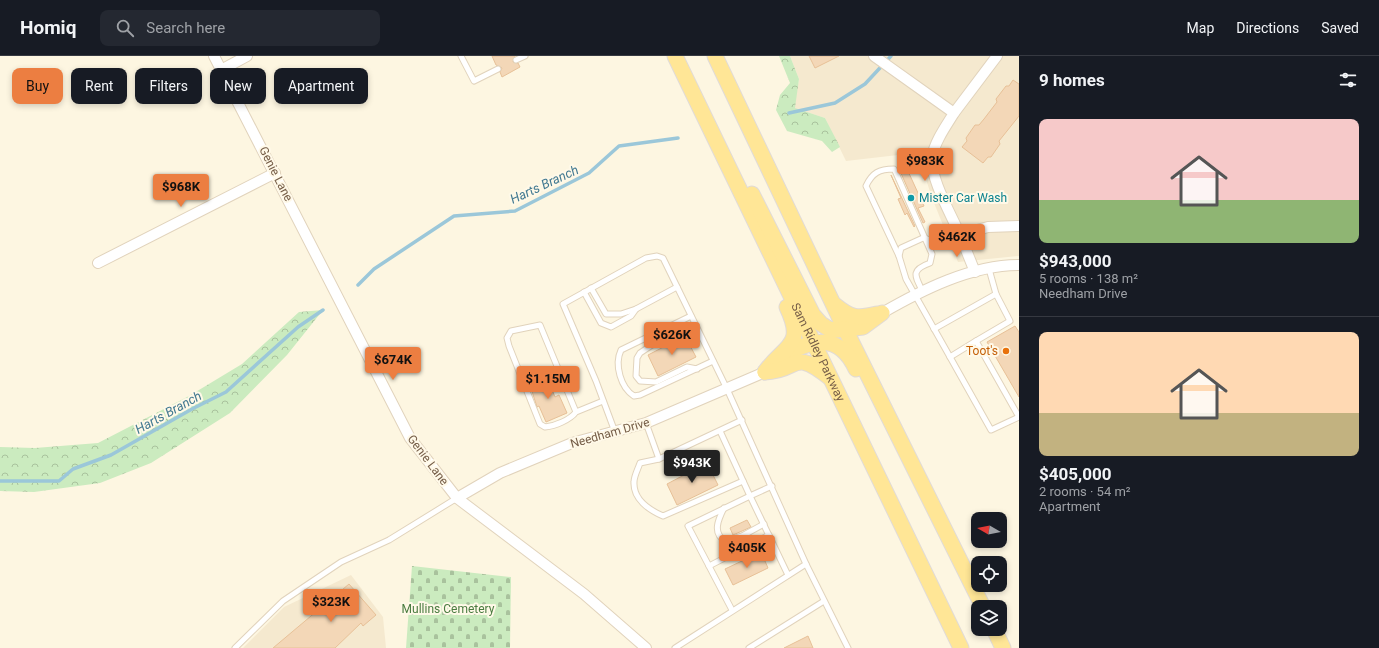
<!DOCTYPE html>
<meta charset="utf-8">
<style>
:root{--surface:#171b24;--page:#242831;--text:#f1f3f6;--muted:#9ea1a6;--line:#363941;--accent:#ec7e41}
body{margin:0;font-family:Roboto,sans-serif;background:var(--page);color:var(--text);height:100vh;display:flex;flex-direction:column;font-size:15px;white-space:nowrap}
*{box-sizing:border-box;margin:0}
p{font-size:13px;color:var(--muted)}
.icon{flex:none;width:22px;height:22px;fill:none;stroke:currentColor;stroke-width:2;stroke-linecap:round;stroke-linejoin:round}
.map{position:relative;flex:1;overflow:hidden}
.drawer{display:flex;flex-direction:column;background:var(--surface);width:360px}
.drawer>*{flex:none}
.top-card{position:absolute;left:12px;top:12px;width:380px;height:36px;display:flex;gap:8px}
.needle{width:26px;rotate:279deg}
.controls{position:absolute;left:971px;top:456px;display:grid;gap:8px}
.controls a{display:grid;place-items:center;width:36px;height:36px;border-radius:8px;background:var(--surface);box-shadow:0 2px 6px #0003;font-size:20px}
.price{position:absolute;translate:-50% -34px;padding:0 9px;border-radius:4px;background:var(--accent);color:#111;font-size:13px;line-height:26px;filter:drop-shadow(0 1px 2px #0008)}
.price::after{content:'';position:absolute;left:50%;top:24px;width:12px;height:9px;margin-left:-6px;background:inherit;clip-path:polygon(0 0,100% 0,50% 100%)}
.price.current{background:#222;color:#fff}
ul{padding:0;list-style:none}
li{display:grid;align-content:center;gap:8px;height:212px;padding:0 20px}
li+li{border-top:1px solid var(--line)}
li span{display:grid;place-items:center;height:124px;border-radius:8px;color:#555}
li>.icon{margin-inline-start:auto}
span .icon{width:72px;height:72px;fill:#fffc;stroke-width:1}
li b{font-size:17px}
h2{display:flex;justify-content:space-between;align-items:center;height:48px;padding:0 20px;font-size:17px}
.pill{padding:0 14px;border-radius:8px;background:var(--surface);box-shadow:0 2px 6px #0003;font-size:14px;line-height:36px}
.pill.current{background:var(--accent);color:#111}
header{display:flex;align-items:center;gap:24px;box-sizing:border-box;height:56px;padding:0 20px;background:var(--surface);border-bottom:1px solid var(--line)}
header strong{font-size:19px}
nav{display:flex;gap:22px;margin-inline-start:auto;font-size:14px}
.search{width:280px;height:36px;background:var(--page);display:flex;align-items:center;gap:10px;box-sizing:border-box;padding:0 14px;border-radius:8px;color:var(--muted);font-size:15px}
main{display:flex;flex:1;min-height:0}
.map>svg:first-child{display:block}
.residential{fill:#f5e9cf}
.forest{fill:url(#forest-crowns)}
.cemetery{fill:url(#cemetery-stones)}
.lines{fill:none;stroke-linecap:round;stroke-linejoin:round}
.stream{stroke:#9bc7d9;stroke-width:3.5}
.building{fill:#f3d7b7;stroke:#e7c097}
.lane-casing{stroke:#e1d3bc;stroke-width:7}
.street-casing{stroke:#e1d3bc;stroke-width:12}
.primary-casing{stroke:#e1dbd7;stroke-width:17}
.lane{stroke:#fff;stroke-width:5}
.street{stroke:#fff;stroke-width:10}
.primary{stroke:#ffe696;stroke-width:15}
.culture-dot{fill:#0f9aa8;stroke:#fff9e8;stroke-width:1.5}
.food-dot{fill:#e8710a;stroke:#fff9e8;stroke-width:1.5}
.labels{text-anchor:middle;stroke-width:4;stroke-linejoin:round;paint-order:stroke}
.street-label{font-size:12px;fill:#755d47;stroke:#fff9e8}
.culture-label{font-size:12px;fill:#0d838f;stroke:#fff9e8;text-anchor:start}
.food-label{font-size:12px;fill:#c56008;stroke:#fff9e8;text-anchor:end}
.park-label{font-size:12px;fill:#497b3f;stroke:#fff9e8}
.water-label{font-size:13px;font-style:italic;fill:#427991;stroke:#fff9e8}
</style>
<header>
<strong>Homiq</strong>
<div class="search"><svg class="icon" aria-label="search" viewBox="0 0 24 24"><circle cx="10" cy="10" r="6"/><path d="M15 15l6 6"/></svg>Search here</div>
<nav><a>Map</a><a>Directions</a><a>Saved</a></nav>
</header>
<main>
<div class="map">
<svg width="1019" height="592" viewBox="0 0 1019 592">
<defs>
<pattern id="forest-crowns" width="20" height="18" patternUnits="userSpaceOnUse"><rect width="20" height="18" fill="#cbebbf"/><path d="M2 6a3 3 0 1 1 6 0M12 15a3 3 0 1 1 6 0" fill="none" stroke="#a9c29d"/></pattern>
<pattern id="cemetery-stones" width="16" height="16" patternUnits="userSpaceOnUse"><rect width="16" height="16" fill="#cbebbf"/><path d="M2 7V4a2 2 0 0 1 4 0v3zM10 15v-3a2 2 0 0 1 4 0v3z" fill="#a9c29d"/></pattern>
</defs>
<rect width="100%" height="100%" fill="#fdf6e1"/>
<g class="residential">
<polygon points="790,0 1019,0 1019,200 958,206 932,142 923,114 898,99 846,105 825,62 794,52 799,23"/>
<polygon points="351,519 383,561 386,592 243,592 284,551"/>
</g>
<g class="forest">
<polygon points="779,0 790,0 799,23 795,52 825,62 840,91 832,96 822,85 787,75 776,54 780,39 790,27"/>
<polygon points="323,254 287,299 230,357 151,407 100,427 34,436 0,435 0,391 35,392 98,387 189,340 242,308 299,256"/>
</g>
<polygon class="cemetery" points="412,510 511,521 510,592 406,592"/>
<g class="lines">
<g class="stream">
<polyline points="789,57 835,47 865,28 891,0"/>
<polyline points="358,229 374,213 454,160 515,155 589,117 619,90 678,82"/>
<polyline points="0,425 59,425 73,413 111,399 192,353 226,336 298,271 323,254"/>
</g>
</g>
<g class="building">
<polygon points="492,0 515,0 513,6 518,7 520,11 502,21 500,16 502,12 496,9"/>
<polygon points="809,0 839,0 815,12"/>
<polygon points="1013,24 1019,28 1019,60 999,85 1000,88 991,101 988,101 983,107 962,91 967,85 966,82 975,69 979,69 984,63 997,46 996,43 1006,30 1009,30"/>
<polygon points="907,113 924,150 918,152 925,166 923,167 900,115"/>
<polygon points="891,119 915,170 914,171 907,157 905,159 898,143 901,142"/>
<polygon points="1015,270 1019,276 1019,341 987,286"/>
<polygon points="685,280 696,301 658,320 648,299"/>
<polygon points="547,322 555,341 559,339 567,357 546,366 539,350 537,351 530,329"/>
<polygon points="707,407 718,429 677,449 667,428"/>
<polygon points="747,464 751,471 733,479 730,472"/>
<polygon points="761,496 768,512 733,529 725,513"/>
<polygon points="349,528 376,559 363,570 361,567 335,592 273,592"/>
<polygon points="808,580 813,592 784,592"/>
</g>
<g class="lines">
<g class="lane-casing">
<g id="lane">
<polyline points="461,0 474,25 498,13"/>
<polyline points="516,4 525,0"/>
<polyline points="899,200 901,192 923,182 927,183"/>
<polyline points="591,232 606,258 621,258 636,253"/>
<polyline points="584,236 601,267 611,271 631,260 636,253 677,231"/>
<path d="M923 236C915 220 910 214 930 207L932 198 896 117 894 113C879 113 872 117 866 130L899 200 906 223 950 301 976 285 1019 361"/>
<path d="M691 260 621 294C614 309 621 332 634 340L640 339 713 305"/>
<polyline points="934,273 996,238 989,213"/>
<polyline points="656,276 652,289 640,297 637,302 636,320 640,325 656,326 687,311 697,313"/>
<polyline points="976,285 1010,265 996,238"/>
<polyline points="950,301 991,374 1019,361"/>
<path d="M576 356C570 364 555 370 545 371L540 368 509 290 507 282 511 275 540 269 576 356 603 345"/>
<path d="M742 364 659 403 640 407C638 413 634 420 634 426 633 443 649 454 663 460L743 425"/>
<polyline points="646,367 659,403"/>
<polyline points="720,375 750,440 772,430"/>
<polyline points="615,376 596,325 563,248 646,202 657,200 663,202 727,333 806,508 675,592"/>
<path d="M724 452C719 462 711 478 726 485L742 480 764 468"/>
<polyline points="806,508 848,592"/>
<polyline points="709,510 769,479"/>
<polyline points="732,554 688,470 750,440 788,519"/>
<polyline points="235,592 283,545 341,506 389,484 457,442"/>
<polyline points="749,592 824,545"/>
</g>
</g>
<g class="street-casing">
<g id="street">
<polyline points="214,0 410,382 457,442 584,538 646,592"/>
<path d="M874 0 954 57C946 70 935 85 932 101 930 123 951 158 960 179L988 171 1019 170"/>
<polyline points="221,14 247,0"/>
<polyline points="954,57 997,0"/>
<polyline points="960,179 975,216"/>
<polyline points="98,207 275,117"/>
<path d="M882 257C922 234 971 209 1019 209"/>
<polyline points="457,442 500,417 572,387 646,367 765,316"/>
</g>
</g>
<g class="primary-casing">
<g id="primary">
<path id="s1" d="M675 0 961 592"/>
<polyline points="715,0 845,273 983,551"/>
<polyline points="752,138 813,259 821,268 829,273 837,274 863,271 882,257"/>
<path d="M835 249C851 262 857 263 877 258"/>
<path d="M780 300C811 285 838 274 856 313"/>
<path d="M765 316C784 289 806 291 787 251"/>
<path d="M765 316C800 315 791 291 829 321"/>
<polyline points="994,573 1003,592"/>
</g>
</g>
<use href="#lane" class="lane"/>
<use href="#street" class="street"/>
<use href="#primary" class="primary"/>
</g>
<circle class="culture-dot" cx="911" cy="142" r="4"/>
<circle class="food-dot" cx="1006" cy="295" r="4"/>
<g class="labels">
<g class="street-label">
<text transform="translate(276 118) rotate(63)" y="4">Genie Lane</text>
<text dy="4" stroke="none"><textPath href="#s1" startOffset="329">Sam Ridley Parkway</textPath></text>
<text transform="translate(610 377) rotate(-16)" y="4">Needham Drive</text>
<text transform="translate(428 404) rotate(53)" y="4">Genie Lane</text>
</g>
<g class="culture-label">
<text x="919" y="146">Mister Car Wash</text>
</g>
<g class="food-label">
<text x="998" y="299">Toot's</text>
</g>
<g class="park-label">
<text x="448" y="557">Mullins Cemetery</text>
</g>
<g class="water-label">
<text transform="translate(544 128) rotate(-25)" y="5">Harts Branch</text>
<text transform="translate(168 356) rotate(-29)" y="5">Harts Branch</text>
</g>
</g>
</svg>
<div class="controls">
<a><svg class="needle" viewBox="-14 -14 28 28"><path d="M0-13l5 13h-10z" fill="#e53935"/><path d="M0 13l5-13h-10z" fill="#9ea1a6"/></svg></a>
<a><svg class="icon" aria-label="locate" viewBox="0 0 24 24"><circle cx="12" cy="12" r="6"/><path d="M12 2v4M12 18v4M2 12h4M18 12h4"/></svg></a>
<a><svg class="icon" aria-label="layers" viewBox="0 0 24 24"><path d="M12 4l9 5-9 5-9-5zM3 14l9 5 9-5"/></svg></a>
</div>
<b class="price" style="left:925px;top:126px">$983K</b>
<b class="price" style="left:181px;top:152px">$968K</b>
<b class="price" style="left:957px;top:202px">$462K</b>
<b class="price" style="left:672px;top:300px">$626K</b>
<b class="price" style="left:393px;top:325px">$674K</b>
<b class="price" style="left:548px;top:344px">$1.15M</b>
<b class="price current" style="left:692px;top:428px">$943K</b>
<b class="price" style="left:747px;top:513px">$405K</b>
<b class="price" style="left:331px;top:567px">$323K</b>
<div class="top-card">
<a class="pill current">Buy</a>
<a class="pill">Rent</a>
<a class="pill">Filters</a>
<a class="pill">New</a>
<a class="pill">Apartment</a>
</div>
</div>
<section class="drawer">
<h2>9 homes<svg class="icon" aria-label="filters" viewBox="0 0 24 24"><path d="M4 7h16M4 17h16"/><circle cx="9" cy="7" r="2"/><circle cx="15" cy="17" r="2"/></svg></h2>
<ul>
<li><span style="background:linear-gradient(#f6c9c9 65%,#8fb573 0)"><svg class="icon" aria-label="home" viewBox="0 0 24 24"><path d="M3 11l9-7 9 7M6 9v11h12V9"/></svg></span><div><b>$943,000</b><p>5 rooms · 138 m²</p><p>Needham Drive</p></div></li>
<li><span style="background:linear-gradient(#ffd9b3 65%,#c2b280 0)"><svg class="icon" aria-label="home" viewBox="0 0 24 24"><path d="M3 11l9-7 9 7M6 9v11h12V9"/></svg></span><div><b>$405,000</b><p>2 rooms · 54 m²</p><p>Apartment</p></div></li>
</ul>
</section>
</main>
